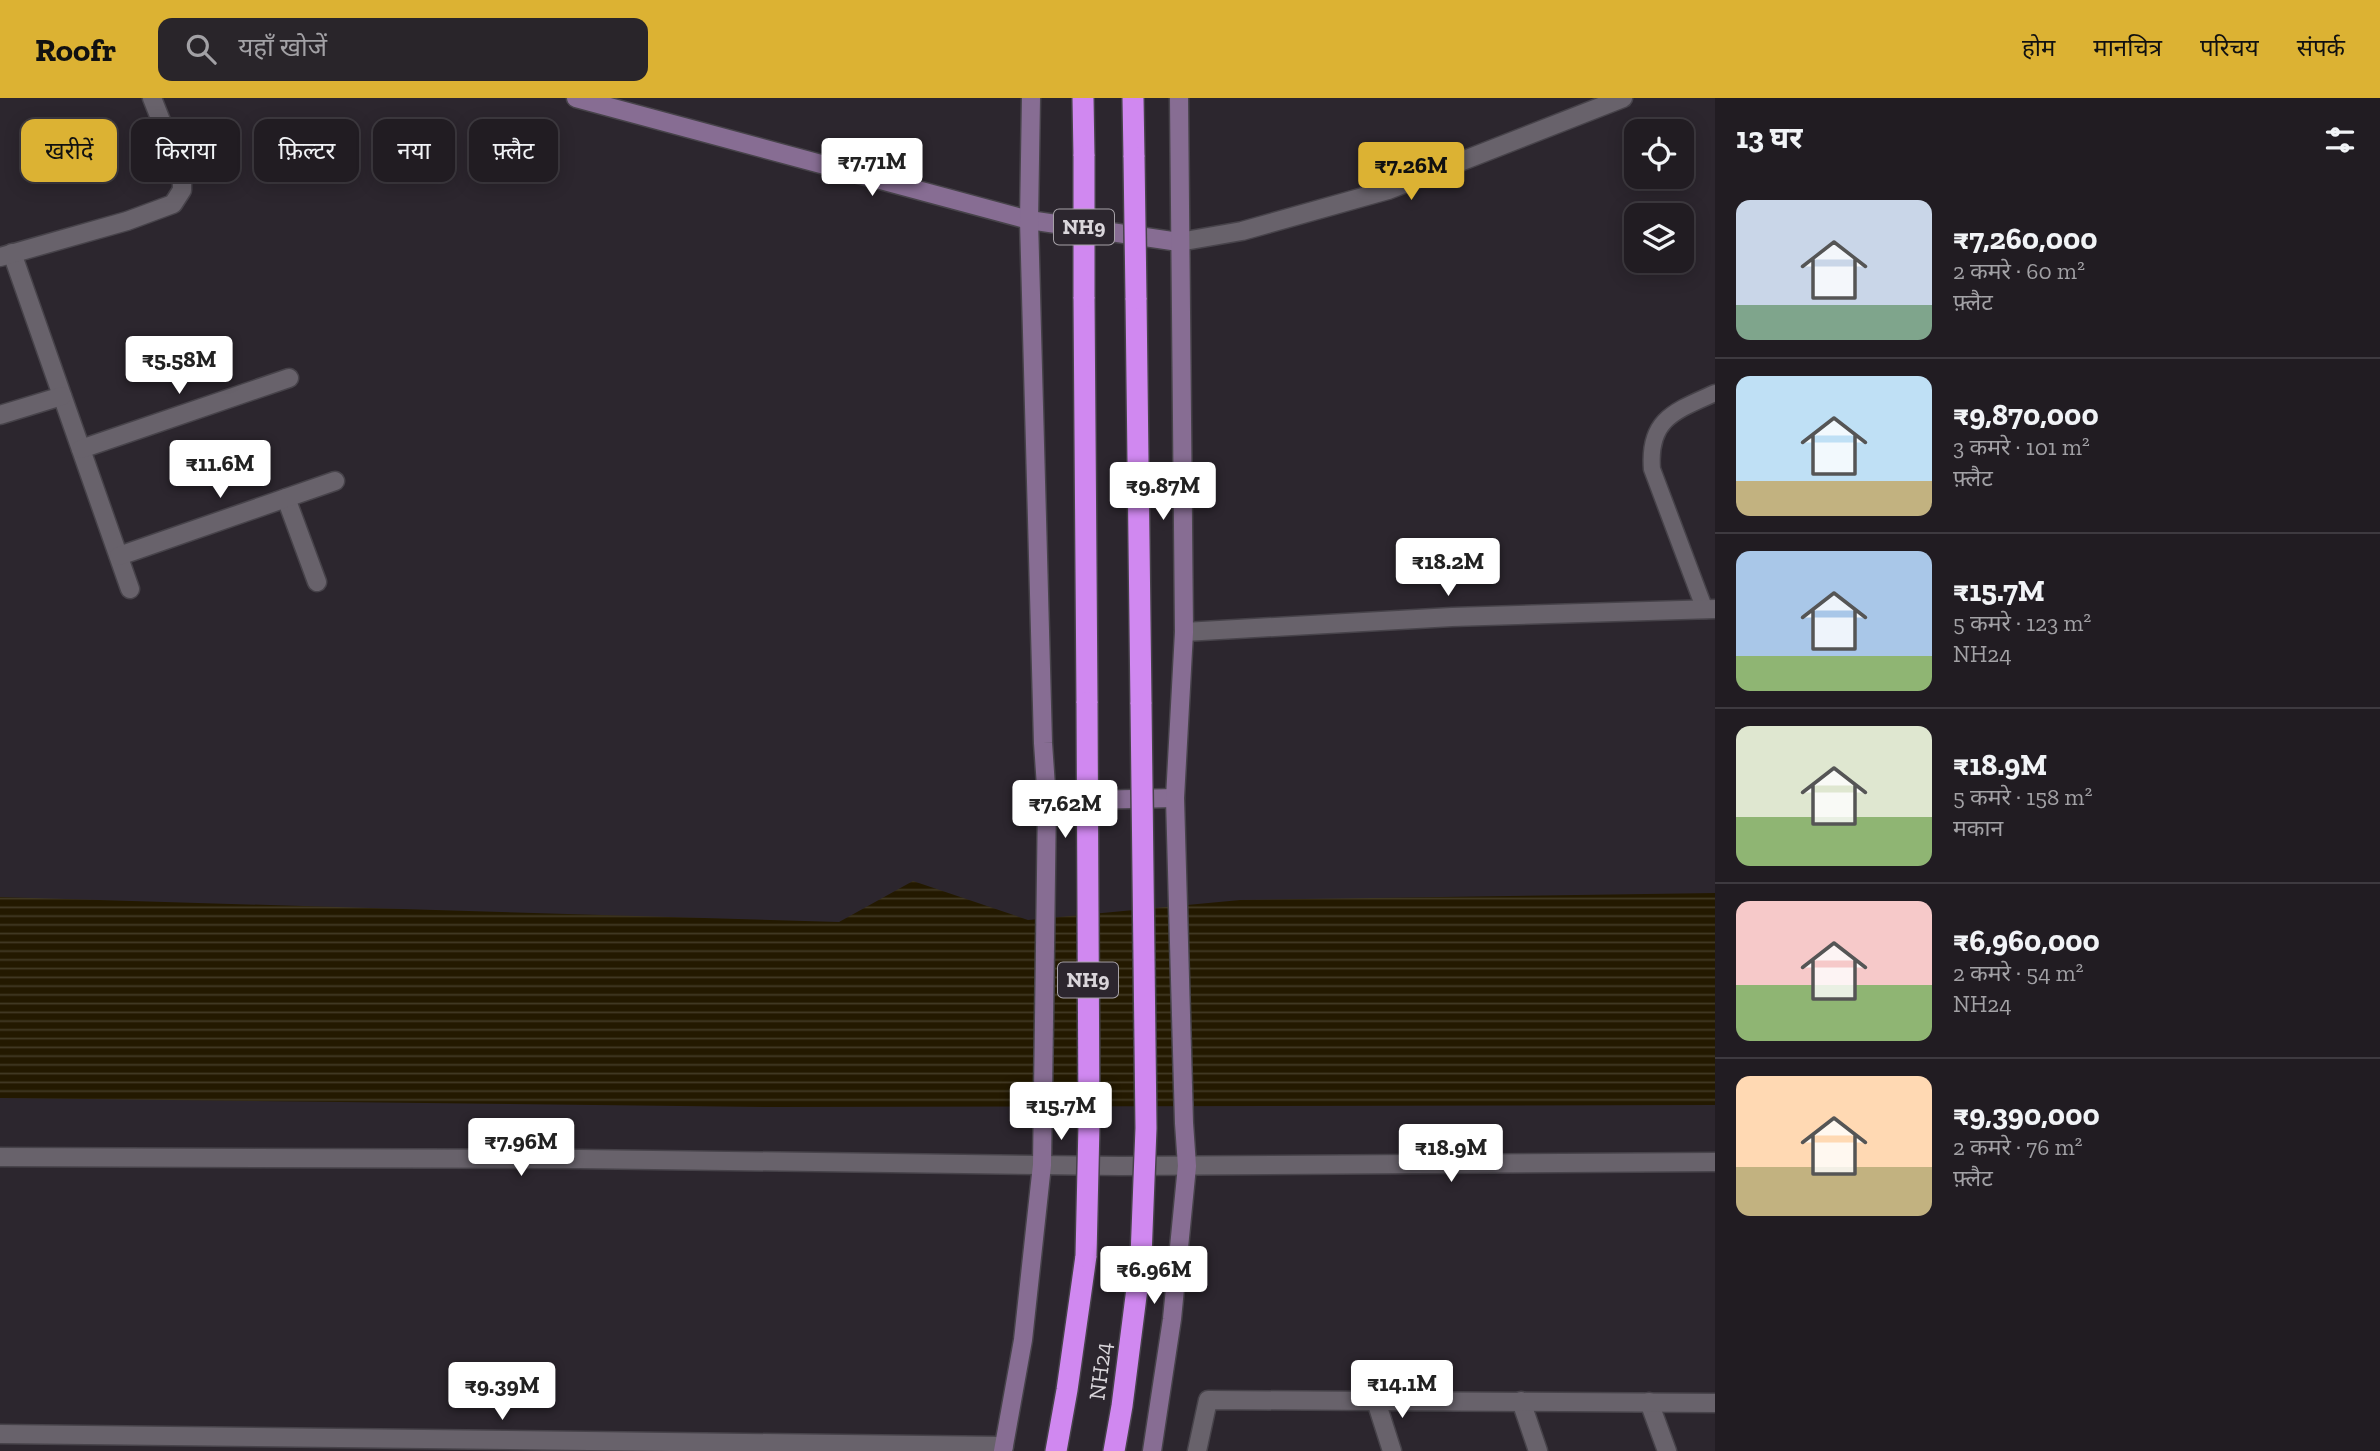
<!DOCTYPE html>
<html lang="hi">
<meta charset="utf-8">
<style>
:root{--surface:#211c22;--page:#29252a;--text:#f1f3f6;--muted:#a2a1a5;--line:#3e3a40;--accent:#dcb233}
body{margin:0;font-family:"Zilla Slab","Noto Sans Devanagari",serif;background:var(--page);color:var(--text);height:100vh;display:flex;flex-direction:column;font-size:26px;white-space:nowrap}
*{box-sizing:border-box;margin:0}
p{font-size:23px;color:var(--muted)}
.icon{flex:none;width:38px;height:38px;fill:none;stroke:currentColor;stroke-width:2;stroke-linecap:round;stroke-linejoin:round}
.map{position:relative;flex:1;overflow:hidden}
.drawer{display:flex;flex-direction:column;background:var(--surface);width:665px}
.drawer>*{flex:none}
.hud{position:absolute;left:21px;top:21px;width:665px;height:63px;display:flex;gap:14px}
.controls{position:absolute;left:1624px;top:21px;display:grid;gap:14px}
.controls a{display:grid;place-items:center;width:70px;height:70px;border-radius:14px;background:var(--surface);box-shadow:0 4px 18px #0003,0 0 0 2px var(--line);font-size:35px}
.price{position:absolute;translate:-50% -60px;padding:0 16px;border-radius:7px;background:#fff;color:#222;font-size:23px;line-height:46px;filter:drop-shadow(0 2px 4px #0008)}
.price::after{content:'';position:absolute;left:50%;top:42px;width:21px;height:16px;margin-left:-10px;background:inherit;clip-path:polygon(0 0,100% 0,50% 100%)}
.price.on{background:var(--accent);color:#111}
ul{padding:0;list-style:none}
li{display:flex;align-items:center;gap:21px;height:175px;padding:0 21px}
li+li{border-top:2px solid var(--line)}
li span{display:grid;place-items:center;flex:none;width:196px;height:140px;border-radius:14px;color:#555}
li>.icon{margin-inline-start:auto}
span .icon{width:84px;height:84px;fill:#fffc;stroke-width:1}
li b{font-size:30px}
h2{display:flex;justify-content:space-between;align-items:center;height:84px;padding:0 21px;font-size:30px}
.pill{padding:0 24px;border-radius:14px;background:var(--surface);box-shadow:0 4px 18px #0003,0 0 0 2px var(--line);font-size:24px;line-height:63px}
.pill.on{background:var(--accent);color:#111}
header{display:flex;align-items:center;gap:42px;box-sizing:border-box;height:98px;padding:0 35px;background:var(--accent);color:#111}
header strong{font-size:33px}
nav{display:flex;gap:38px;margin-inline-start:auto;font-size:24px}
.search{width:490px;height:63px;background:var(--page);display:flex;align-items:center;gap:18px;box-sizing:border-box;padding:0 24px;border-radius:14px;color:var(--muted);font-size:26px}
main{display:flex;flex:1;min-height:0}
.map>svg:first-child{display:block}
.water{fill:url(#water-rules)}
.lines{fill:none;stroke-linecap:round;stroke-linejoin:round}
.lane-casing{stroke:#47434a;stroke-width:19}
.street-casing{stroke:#47434a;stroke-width:21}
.secondary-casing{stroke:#47434a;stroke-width:21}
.highway-casing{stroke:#47434a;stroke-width:24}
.lane{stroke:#68626b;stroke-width:16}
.street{stroke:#68626b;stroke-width:18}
.secondary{stroke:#876d93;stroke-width:18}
.highway{stroke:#d088f0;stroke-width:21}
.highway-bridge-casing{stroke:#47434a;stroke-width:24;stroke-linecap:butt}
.highway-bridge{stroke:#d088f0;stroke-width:21}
.labels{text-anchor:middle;stroke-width:6;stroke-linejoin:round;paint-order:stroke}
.shield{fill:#2c262e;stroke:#a6a1a7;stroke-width:2}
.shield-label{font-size:21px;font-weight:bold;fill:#dad6db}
.street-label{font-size:23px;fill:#dad6db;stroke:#2c262e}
</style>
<header>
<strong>Roofr</strong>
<div class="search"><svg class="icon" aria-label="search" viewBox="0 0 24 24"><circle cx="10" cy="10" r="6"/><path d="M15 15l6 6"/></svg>यहाँ खोजें</div>
<nav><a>होम</a><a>मानचित्र</a><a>परिचय</a><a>संपर्क</a></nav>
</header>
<main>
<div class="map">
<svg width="1715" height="1353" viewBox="0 0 1715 1353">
<defs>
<pattern id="water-rules" width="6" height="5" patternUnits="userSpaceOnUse" patternTransform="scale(1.75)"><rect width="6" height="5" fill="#231900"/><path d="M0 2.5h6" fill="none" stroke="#423a25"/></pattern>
</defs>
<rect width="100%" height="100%" fill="#2c262e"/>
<polygon class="water" points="913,783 1028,822 1240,802 1715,795 1715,1007 771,1009 0,1000 0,799 839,824"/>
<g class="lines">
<g class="lane-casing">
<path id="lane" d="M1705 512 1652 371C1648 321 1675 313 1715 295"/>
</g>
<g class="street-casing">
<g id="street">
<polyline points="1179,144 1242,133 1388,92 1623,0"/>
<polyline points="12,155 130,491"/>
<polyline points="0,159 127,123 173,106 182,92 182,76 152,0"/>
<polyline points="0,317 62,298"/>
<polyline points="81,351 289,280"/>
<polyline points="286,400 317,484"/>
<polyline points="119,458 335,383"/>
<polyline points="1184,534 1452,519 1715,511"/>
<polyline points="0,1059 580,1061 1121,1068 1715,1064"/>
<polyline points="1376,1303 1392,1353"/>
<polyline points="1521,1303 1538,1353"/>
<polyline points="1649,1304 1667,1353"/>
<polyline points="0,1336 1004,1348"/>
<polyline points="1197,1353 1208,1302 1715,1305"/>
</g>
</g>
<g class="secondary-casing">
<g id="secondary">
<polyline points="576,0 1029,122 1179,144"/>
<polyline points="1047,703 1175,700"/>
<polyline points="1003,1353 1023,1242 1042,1067 1047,703 1043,645 1029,122 1031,0"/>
<polyline points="1152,1353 1172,1221 1187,1068 1184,1025 1175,700 1184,534 1179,0"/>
</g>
</g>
<g class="highway-casing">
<g id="highway">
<polyline points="1083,0 1084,58"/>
<polyline points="1133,0 1134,59"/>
<polyline points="1084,199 1087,605"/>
<polyline points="1136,200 1141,606"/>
<polyline points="1056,1353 1067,1292 1086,1158"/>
<polyline points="1114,1353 1122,1308 1141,1159"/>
</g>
</g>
<use href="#lane" class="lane"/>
<use href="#street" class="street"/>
<use href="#secondary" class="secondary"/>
<use href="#highway" class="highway"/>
<g class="highway-bridge-casing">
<g id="highway-bridge">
<polyline points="1084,58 1084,199"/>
<polyline points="1134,59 1136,200"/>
<polyline points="1086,1158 1089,1026 1087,605"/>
<polyline points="1141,1159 1146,1030 1141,606"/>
</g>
</g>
<use href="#highway-bridge" class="highway-bridge"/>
</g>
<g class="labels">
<g class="shield">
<rect x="1054" y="111.5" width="60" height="35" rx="5"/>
<rect x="1058" y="864.5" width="60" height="35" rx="5"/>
</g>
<g class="shield-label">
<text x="1084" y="136">NH9</text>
<text x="1088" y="889">NH9</text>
</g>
<g class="street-label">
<text transform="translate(1100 1273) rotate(-83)" y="8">NH24</text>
</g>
</g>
</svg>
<div class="controls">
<a><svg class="icon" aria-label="locate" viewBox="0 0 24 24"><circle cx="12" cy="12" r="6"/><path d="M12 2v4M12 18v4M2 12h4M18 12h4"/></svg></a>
<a><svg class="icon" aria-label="layers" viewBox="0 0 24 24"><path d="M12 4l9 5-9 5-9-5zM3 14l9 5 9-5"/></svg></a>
</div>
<b class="price" style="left:872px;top:100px">₹7.71M</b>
<b class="price on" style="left:1411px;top:104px">₹7.26M</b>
<b class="price" style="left:179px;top:298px">₹5.58M</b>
<b class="price" style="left:220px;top:402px">₹11.6M</b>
<b class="price" style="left:1163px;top:424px">₹9.87M</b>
<b class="price" style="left:1448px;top:500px">₹18.2M</b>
<b class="price" style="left:1065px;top:742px">₹7.62M</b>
<b class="price" style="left:1061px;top:1044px">₹15.7M</b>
<b class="price" style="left:521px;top:1080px">₹7.96M</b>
<b class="price" style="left:1451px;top:1086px">₹18.9M</b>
<b class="price" style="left:1154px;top:1208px">₹6.96M</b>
<b class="price" style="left:1402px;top:1322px">₹14.1M</b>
<b class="price" style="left:502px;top:1324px">₹9.39M</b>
<div class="hud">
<a class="pill on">खरीदें</a>
<a class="pill">किराया</a>
<a class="pill">फ़िल्टर</a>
<a class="pill">नया</a>
<a class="pill">फ़्लैट</a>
</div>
</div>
<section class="drawer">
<h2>13 घर<svg class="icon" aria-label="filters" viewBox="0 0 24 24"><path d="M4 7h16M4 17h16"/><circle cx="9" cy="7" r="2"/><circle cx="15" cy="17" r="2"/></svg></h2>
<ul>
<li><span style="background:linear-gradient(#c9d6e8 75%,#7fa58c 0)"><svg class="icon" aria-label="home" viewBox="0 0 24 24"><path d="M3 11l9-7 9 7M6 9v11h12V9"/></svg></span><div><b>₹7,260,000</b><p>2 कमरे · 60 m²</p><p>फ़्लैट</p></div></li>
<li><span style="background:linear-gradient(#bfe0f5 75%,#c2b280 0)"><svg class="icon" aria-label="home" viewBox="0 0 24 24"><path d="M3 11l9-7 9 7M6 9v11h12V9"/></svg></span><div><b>₹9,870,000</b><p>3 कमरे · 101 m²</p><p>फ़्लैट</p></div></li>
<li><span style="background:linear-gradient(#a9c7e8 75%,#8fb573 0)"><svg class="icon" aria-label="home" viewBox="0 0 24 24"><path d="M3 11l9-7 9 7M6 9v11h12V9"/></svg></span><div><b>₹15.7M</b><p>5 कमरे · 123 m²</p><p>NH24</p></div></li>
<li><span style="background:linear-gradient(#dfe7d0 65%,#8fb573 0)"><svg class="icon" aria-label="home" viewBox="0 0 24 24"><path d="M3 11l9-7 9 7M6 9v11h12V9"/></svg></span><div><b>₹18.9M</b><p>5 कमरे · 158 m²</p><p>मकान</p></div></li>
<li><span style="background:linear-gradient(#f6c9c9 60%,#8fb573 0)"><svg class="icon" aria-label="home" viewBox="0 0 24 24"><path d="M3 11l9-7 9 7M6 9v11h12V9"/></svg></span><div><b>₹6,960,000</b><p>2 कमरे · 54 m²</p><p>NH24</p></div></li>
<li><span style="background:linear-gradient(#ffd9b3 65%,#c2b280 0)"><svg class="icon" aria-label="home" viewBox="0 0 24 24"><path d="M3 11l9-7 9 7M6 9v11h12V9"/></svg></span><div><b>₹9,390,000</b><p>2 कमरे · 76 m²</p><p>फ़्लैट</p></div></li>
</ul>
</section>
</main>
